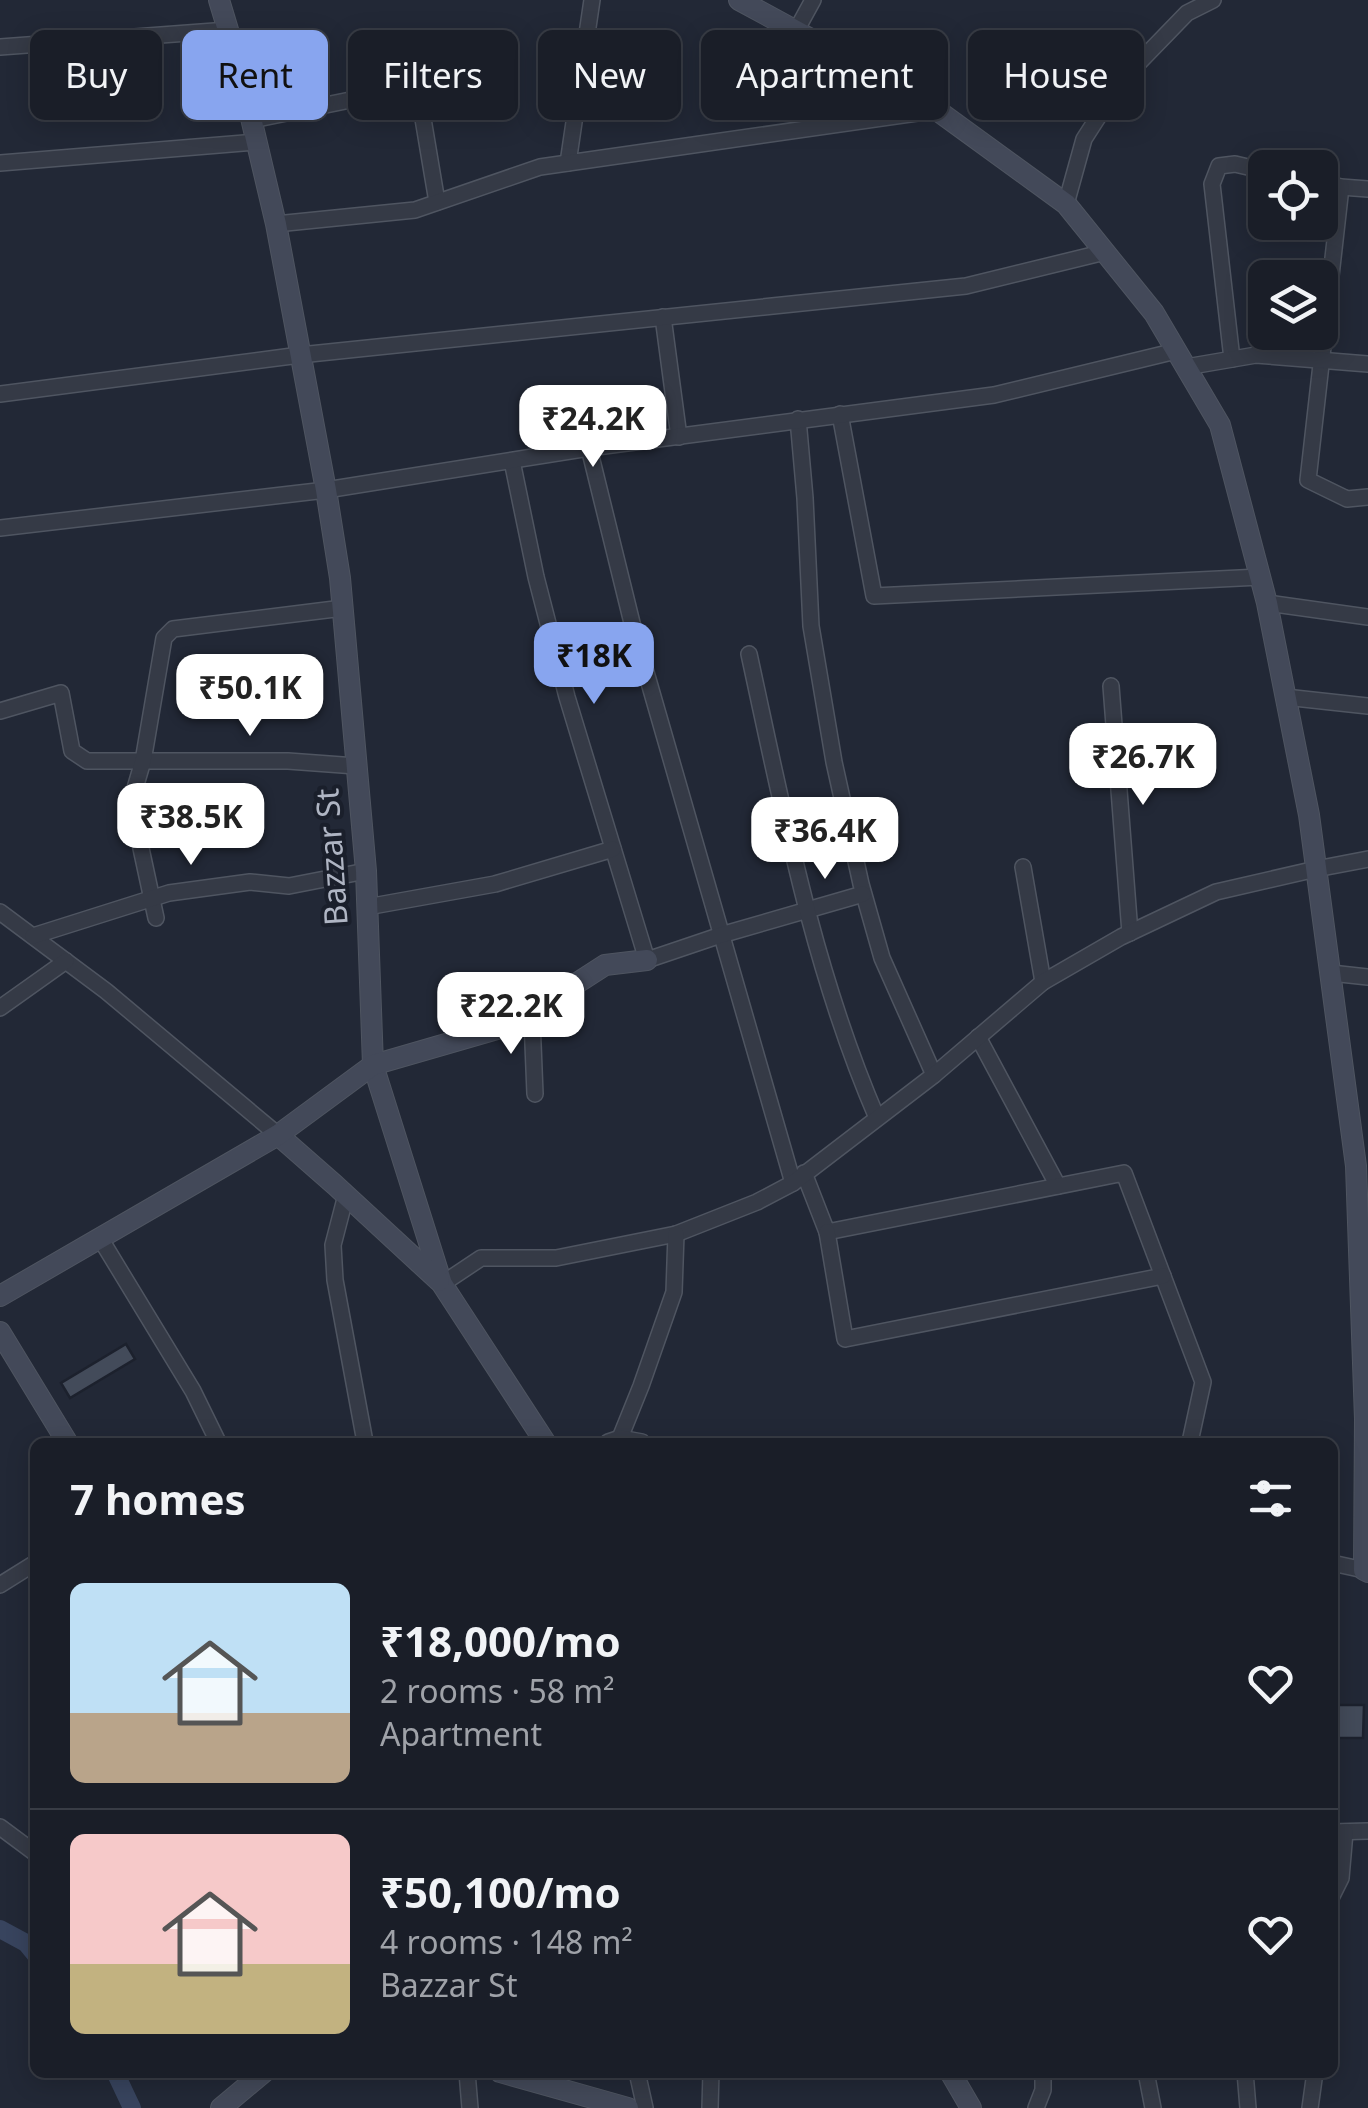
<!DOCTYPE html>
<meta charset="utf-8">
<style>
:root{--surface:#1a1e28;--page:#232730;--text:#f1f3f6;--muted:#9fa2a8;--line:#383c45;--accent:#88a5ef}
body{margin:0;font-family:"Noto Sans",sans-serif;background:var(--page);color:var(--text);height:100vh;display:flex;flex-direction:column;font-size:38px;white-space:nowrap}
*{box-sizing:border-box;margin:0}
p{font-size:32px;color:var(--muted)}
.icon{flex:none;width:55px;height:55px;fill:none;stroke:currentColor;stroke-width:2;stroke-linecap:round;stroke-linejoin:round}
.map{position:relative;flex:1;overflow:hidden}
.drawer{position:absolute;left:30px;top:1438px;width:1308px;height:640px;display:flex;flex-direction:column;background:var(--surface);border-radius:15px;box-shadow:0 5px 25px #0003,0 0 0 2px var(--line)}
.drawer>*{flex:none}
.hud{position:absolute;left:30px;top:30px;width:1310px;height:90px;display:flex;gap:20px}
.buttons{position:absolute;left:1248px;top:150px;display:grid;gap:20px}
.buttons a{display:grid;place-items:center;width:90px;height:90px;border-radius:15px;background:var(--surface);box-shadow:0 5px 25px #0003,0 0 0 2px var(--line);font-size:50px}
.price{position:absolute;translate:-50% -85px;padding:0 22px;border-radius:20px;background:#fff;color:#222;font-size:32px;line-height:65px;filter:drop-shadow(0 2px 5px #0008)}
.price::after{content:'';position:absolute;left:50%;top:60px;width:30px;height:22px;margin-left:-15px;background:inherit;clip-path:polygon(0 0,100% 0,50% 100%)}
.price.active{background:var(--accent);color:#111}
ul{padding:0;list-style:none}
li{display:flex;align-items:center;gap:30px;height:250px;padding:0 40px}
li+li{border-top:2px solid var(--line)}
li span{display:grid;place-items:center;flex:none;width:280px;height:200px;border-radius:15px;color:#555}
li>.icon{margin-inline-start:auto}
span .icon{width:120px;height:120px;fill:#fffc;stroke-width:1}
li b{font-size:42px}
h2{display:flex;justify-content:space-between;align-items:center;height:120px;padding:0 40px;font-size:42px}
.chip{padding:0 35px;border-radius:15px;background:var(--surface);box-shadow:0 5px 25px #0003,0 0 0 2px var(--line);font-size:35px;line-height:90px}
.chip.active{background:var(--accent);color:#111}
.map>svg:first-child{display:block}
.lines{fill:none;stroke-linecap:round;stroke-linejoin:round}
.canal{stroke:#38445e;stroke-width:18}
.building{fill:#434b5a;stroke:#1c212d;stroke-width:2.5}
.street-casing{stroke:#4f5561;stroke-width:18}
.secondary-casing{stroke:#4f5561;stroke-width:22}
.street{stroke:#353a46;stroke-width:15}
.secondary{stroke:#434959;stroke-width:20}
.labels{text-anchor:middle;stroke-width:8;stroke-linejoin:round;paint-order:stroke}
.street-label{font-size:32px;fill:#afb5c3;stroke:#1a1f2b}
</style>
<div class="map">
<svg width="1368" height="2108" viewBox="0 0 1368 2108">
<rect width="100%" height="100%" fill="#222836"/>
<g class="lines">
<g class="canal">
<polyline points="0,1929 26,1943 35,1954"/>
<polyline points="115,2072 132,2108"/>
</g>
</g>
<g class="building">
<polygon points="126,1344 135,1359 70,1398 61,1383"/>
<polygon points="1332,1705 1364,1705 1363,1738 1332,1738"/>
</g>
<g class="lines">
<g class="street-casing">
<g id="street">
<polyline points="796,31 813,0"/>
<polyline points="0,47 228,30"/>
<polyline points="252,120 365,97 419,95 437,202"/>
<polyline points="0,163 257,142"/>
<polyline points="568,163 592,0"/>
<polyline points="1320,182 1341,187 1368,189"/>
<polyline points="1341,187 1308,480 1347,499 1368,497"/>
<polyline points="1066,204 1084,139 1122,80 1187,13 1213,0"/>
<polyline points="276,224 415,210 540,167 938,110"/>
<polyline points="663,317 679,437"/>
<polyline points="1232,359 1212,184 1219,166 1235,164 1265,171"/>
<polyline points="1186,367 1256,355 1368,364"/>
<polyline points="0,394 300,355 966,286 1105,252"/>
<polyline points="840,414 874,596 1260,577"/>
<polyline points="798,419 805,498 811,626 834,762 861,884 882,958 934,1075"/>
<polyline points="589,448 633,627 793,1183"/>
<polyline points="512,461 536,577 567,697 647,960 721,935 863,894"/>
<polyline points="0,528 326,490 589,448 994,395 1176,351"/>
<polyline points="1267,603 1368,617"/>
<path d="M749 654C783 810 813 970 877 1118"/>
<polyline points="1111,686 1130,933"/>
<polyline points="1285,697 1368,706"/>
<polyline points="0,711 61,693 72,751 87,761 288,761 356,766"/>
<polyline points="1023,867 1043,982"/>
<polyline points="367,907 495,884 613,849"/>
<polyline points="0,912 106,991 278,1135"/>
<polyline points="156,918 139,839 133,795 143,761 164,638 173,629 343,608"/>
<polyline points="33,936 169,893 250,882 289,886 366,871"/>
<polyline points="1331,973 1368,977"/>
<polyline points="0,1008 66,961"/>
<polyline points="532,1019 535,1094"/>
<polyline points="978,1037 1058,1186"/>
<polyline points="804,1173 827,1232 1124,1173 1203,1382 1190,1442"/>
<polyline points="346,1195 333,1245 335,1280 365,1442"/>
<polyline points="827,1232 845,1339 1163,1276"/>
<polyline points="100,1238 193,1391 218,1442"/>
<polyline points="442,1284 481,1258 556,1258 676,1234 757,1202 793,1183 934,1075 1043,982 1121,937 1216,892 1316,869 1368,859"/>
<polyline points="620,1438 641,1386 674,1292 676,1234"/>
<polyline points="608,1442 620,1438 642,1442"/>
<polyline points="1332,1563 1364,1570"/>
<polyline points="0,1585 35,1563"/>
<polyline points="0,1827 35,1853"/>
<polyline points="1332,1832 1368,1831"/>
<polyline points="1332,1896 1341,1878 1345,1832"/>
<polyline points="467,2072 470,2108"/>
<polyline points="637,2072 645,2108"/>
<polyline points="1146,2072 1153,2108"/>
<polyline points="1245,2072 1248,2108"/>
<polyline points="710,2108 711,2072"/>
<polyline points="1036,2108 1043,2090 1043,2072"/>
<polyline points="1310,2108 1315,2072"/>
</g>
</g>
<g class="secondary-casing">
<g id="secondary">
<polyline points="219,0 238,63 276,224 326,490 340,578 366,871 373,1065 442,1284 545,1442"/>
<polyline points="739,0 923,100 1066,204 1154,313 1220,425 1267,603 1309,815 1356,1166 1365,1419 1364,1570 1368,1572"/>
<polyline points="278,1135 335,1185 439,1281"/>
<polyline points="0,1296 278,1135 373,1065 532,1019 557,996 605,965 647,960"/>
<polyline points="0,1332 67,1442"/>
<polyline points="500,2072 628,2108"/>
<polyline points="950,2072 971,2108"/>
<polyline points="221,2108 264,2072"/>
</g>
</g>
<use href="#street" class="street"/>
<use href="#secondary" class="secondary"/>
</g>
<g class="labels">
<g class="street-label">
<text transform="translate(332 857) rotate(-94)" y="11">Bazzar St</text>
</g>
</g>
</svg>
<div class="buttons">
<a><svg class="icon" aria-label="locate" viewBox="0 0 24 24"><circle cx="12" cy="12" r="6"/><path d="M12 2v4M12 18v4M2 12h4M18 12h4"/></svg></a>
<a><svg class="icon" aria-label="layers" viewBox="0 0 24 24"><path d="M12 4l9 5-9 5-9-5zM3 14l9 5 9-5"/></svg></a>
</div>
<b class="price" style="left:593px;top:470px">₹24.2K</b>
<b class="price active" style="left:594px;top:707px">₹18K</b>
<b class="price" style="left:250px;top:739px">₹50.1K</b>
<b class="price" style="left:1143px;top:808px">₹26.7K</b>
<b class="price" style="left:191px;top:868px">₹38.5K</b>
<b class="price" style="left:825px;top:882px">₹36.4K</b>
<b class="price" style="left:511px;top:1057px">₹22.2K</b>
<div class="hud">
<a class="chip">Buy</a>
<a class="chip active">Rent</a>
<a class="chip">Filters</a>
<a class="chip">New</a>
<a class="chip">Apartment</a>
<a class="chip">House</a>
</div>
<section class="drawer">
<h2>7 homes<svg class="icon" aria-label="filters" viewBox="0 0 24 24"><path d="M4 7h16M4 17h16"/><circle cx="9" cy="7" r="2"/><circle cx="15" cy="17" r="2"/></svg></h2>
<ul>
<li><span style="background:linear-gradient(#bfe0f5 65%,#b9a48a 0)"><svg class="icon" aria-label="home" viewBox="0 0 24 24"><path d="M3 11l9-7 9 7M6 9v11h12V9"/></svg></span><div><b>₹18,000/mo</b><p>2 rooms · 58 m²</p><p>Apartment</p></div><svg class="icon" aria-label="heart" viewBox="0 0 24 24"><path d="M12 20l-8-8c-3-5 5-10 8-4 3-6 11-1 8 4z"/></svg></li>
<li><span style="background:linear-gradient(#f6c9c9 65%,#c2b280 0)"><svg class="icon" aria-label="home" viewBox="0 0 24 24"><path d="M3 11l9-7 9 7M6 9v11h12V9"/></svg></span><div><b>₹50,100/mo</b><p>4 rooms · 148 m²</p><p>Bazzar St</p></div><svg class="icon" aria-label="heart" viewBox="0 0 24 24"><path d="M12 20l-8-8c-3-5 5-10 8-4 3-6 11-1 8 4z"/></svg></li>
</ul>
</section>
</div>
